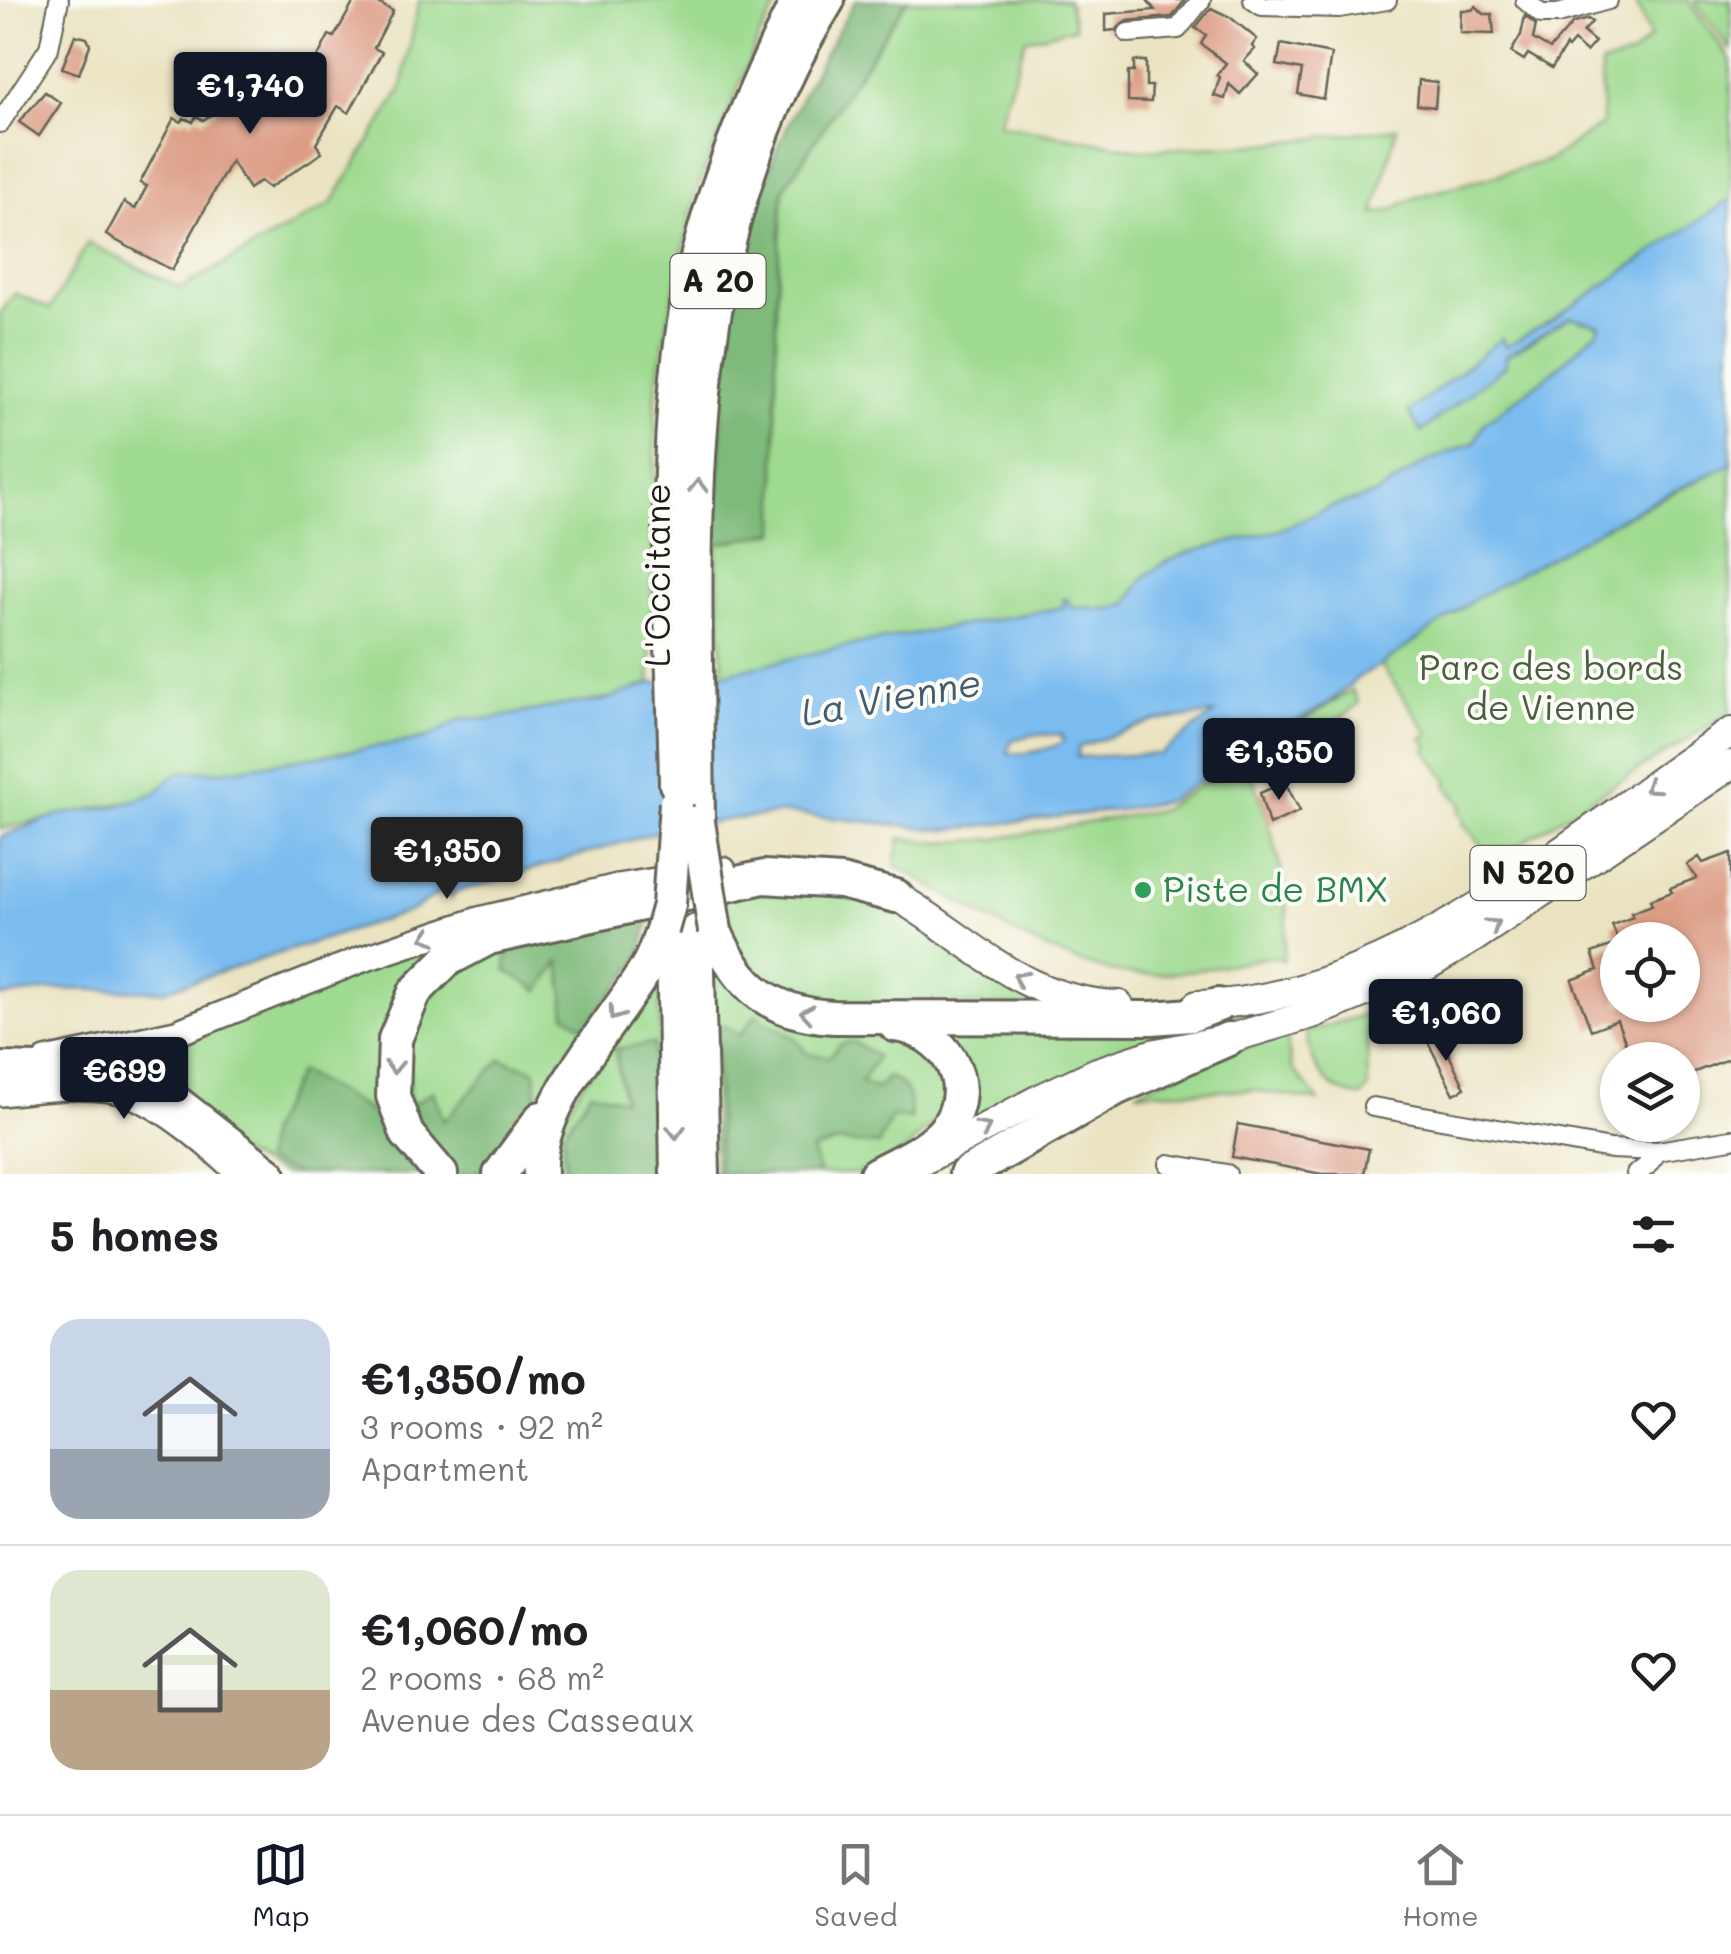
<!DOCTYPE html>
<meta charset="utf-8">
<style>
:root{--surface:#fff;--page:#f2f2f2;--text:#202124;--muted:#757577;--line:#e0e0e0;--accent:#111827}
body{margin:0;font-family:Mali,sans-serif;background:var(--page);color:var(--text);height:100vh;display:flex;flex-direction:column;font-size:38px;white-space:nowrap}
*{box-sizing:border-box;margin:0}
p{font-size:32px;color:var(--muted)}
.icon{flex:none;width:55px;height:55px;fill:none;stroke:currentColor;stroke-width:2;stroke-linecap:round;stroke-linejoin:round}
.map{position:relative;height:1174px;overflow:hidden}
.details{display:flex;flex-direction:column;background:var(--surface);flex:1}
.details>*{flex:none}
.tools{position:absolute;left:1600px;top:922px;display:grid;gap:20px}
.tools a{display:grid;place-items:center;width:100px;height:100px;border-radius:50%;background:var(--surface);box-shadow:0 2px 8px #0004;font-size:50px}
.price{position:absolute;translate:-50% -85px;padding:0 22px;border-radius:10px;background:var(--accent);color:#fff;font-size:32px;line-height:65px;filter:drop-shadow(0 2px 5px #0008)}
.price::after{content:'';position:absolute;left:50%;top:60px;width:30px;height:22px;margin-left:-15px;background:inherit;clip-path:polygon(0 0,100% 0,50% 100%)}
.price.selected{background:#222;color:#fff}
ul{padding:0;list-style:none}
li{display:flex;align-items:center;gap:30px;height:250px;padding:0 50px}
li+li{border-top:2px solid var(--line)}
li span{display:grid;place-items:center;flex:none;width:280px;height:200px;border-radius:30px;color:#555}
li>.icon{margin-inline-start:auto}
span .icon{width:120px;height:120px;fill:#fffc;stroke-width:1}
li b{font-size:42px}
h2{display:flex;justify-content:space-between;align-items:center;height:120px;padding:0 50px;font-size:42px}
.dock{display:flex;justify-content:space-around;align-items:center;height:140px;border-top:2px solid var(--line);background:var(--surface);font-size:28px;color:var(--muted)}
.dock a{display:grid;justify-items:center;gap:5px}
.dock .selected{color:var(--accent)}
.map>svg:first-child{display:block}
.green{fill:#9eda8f;stroke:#5d7b56;stroke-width:2.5}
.forest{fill:#7eba7a;stroke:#4d6b4b;stroke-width:2.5}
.water{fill:#7abcef;stroke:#4b6c86;stroke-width:2.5;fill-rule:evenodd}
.building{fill:#dc9d85}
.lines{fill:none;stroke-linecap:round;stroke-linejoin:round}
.minor-casing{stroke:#646256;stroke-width:22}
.secondary-casing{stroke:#646256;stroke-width:30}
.primary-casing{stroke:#646256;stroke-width:32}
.motorway-casing{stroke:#646256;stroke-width:38}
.minor{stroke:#fff;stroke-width:18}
.secondary{stroke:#fff;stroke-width:25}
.primary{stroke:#fff;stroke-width:28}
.motorway{stroke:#fff;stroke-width:32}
.motorway-bridge-casing{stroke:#646256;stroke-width:38;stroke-linecap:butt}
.motorway-bridge{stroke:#fff;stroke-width:32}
.oneway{stroke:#999}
.leisure-dot{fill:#2e9e5b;stroke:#fdfcf7;stroke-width:4}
.labels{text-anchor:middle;stroke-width:8;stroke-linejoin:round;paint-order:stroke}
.shield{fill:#fdfcf7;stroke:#605f5e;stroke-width:2.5}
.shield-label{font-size:32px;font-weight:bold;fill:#1c1c1c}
.street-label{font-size:35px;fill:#1c1c1c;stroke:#fdfcf7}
.park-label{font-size:35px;fill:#4a5e44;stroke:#fdfcf7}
.leisure-label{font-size:35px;fill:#27864d;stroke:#fdfcf7;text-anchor:start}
.water-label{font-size:38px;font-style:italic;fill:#425c70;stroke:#fdfcf7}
</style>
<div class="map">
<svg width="1731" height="1174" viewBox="0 0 1731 1174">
<rect width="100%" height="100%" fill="#fdfcf7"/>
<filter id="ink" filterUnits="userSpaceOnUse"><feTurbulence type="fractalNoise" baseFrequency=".01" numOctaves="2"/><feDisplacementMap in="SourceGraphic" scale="20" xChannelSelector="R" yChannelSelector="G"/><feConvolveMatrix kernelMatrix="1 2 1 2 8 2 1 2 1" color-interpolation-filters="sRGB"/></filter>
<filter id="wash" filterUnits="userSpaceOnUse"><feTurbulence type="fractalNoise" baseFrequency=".0048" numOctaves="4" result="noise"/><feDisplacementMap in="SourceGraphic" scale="40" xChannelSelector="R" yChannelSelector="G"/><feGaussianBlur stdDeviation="2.25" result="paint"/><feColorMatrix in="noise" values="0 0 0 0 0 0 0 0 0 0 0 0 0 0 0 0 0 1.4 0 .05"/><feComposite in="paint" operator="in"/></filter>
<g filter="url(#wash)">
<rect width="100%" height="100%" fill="#eae3c1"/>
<g class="green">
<polygon points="419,0 780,0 759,37 696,192 667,326 656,391 650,689 0,829 0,314 15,293 50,309 88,243 181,288 332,203 401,90"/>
<polygon points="907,0 1068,0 1075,28 1026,39 998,124 1141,150 1266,144 1397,128 1374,214 1391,210 1414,198 1550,160 1602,124 1601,65 1631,56 1650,38 1635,0 1688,0 1731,60 1731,199 1557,317 1505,348 1502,339 1409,413 1422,432 1506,357 1570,317 1600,325 1599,330 1549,375 1484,423 1475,442 1426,462 1375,495 1331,507 1280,530 1187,553 1166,562 1145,576 1127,603 1110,609 1065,607 841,647 723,674 716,544 776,532 776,303 783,190"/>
<polygon points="1694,0 1731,0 1731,50"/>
<polygon points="1731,464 1731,712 1494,860 1463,823 1465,821 1459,811 1463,807 1446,785 1449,782 1426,750 1429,747 1422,738 1429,734 1381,665 1476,598 1574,542"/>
<path d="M1352 690 1359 703 1346 714 1250 772C1266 804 1285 876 1287 912 1287 928 1284 945 1283 961L1276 956C1229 963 1178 977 1131 974 1060 969 958 900 895 865L900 838 940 843 996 839 1161 810Z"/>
<polygon points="841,888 903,915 1004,985 1057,1007 797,1003 741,967 720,894"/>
<polygon points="651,911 569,1061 499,1165 489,1174 455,1174 423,1134 409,1094 410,1034 424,1002 460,962"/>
<polygon points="487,925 395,1014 424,1174 283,1174 43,1065"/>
<polygon points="710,937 732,978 897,1029 933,1046 950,1107 901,1154 857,1174 715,1174"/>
<polygon points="660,974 658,1174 551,1174 555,1135 577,1092"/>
<polygon points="1284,1004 1285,1009 1164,1039 959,1132 933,1021 1166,1024"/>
<path d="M1367 1014 1368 1088 1362 1096C1325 1094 1311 1065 1306 1032Z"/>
<polygon points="1286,1036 1292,1068 1319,1101 1253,1090 1136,1092 1218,1055"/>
</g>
<g class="forest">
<path d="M856 0H907L783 190 776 303V532L716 544C721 423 724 299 764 183 787 118 821 59 856 0Z"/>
<polygon points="651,911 640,958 586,1028 566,1015 560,961 539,991 506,970 508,939"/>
<path d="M756 1015 796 1039 806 1053 829 1057 840 1044 853 1041 877 1057 861 1082 876 1089 888 1077C909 1085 910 1098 911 1119L892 1117 878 1145 839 1142 812 1150 820 1174H719L716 1030 724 1025 740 1035Z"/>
<polygon points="654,1043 650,1174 565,1174 563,1133 591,1091 623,1100 615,1049"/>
<polygon points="501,1059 535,1070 538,1106 499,1165 473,1174 455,1174 423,1134 412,1105 433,1091 444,1121"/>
<polygon points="299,1071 380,1117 393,1148 424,1174 296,1174 266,1162 264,1160 268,1132"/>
</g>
<path class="water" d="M1731 199V464L1646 504 1476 598 1381 665 1360 676 1329 703 1262 741 1168 801 1126 809 945 830 785 813 726 820 654 833 453 893 451 898 442 891 411 911 162 991 59 989 0 997V837L57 815 121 805 156 793 172 777 183 771H222L425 739 463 718 490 719 568 704 602 701 651 683 723 674 841 647 1064 607 1063 599H1067L1071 607 1110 609 1127 604 1145 576 1166 562 1187 553 1280 530 1331 507 1375 495 1426 462 1475 442 1484 423 1549 375 1598 330 1600 325 1570 317 1506 356V365L1421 432 1409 412 1502 338 1505 347 1557 317ZM1214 714 1160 754 1077 757 1079 747 1155 721ZM1061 734 1063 742C1047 750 1026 755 1008 753L1012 740 1031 735Z"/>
<g id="blocks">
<g class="building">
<polygon points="355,0 372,0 393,11 374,48 382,52 349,113 338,106 316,144 322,153 269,188 260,181 249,189 231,161 172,270 106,235 124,202 135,209 147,186 140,183 174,118 181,122 184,118 193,122 196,116 203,120 220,109 220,99 234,90 238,97 290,63 294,69 304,62 310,72 329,35 334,37"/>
<polygon points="1147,0 1185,0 1172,17 1126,21 1116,30 1106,31 1106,14 1155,10"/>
<polygon points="1476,6 1484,14 1492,14 1494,34 1460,33 1461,10 1472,10"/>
<polygon points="1211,8 1230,17 1257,39 1252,46 1255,49 1244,61 1258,74 1240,94 1229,84 1225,99 1214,96 1220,77 1217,75 1226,63 1201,44 1206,35 1195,28"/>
<polygon points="1525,16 1536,25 1533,39 1550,49 1573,23 1588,19 1592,22 1583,32 1595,42 1586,52 1574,41 1568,48 1566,46 1552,68 1528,54 1524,60 1511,52 1521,35"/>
<polygon points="75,35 87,38 90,45 79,74 62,68"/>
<polygon points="1281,44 1331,54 1324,99 1298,94 1302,70 1277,65"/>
<polygon points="1134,61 1146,61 1146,86 1152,86 1151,102 1128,101 1128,72 1134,72"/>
<polygon points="1419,80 1437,82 1435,107 1417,105"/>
<polygon points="45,92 61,103 39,136 19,122"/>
<polygon points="1285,782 1300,811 1269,825 1260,793"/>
<polygon points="1731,853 1731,1058 1682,1077 1682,1060 1632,1060 1617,1020 1591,1030 1572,980 1598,970 1592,953 1618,943 1618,1005 1682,1005 1682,940 1618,940 1612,925 1633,917 1631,913 1652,905 1650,900 1672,892 1670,888 1697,878 1687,865 1699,857 1703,863"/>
<polygon points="1439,1034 1465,1088 1454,1094 1427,1040"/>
<polygon points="1238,1124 1369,1149 1364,1174 1322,1174 1232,1157"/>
</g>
</g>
</g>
<g filter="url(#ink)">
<use href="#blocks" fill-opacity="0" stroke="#646256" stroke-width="2.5"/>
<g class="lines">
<g class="minor-casing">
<g id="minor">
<polyline points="1253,0 1262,6 1339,8 1387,0"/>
<polyline points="1525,0 1541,14 1558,14 1608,0"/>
<polyline points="1128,33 1178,29 1201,0"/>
<polyline points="0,123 49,48 59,0"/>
<polyline points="1373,1107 1611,1149 1658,1151 1731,1139"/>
<polyline points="1169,1164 1227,1174"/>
<polyline points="1636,1174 1646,1167 1658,1151"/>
</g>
</g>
<g class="secondary-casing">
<g id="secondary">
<polyline points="46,1061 176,1033 360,960 479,920 618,887 723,870"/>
<path d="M0 1093C40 1089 95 1080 133 1095 173 1112 209 1146 241 1174"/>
</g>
</g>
<g class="primary-casing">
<g id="primary">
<path d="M896 896C975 942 1020 1001 1119 1005"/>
<path d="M1197 1005C1393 1002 1575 834 1731 732"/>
<polyline points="922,1161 1037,1100 1097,1072 1152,1054 1228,1039 1312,1014 1423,968 1475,937 1731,765"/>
</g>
</g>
<g class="motorway-casing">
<g id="motorway">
<path d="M676 784C673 613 656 420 698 254 721 165 757 82 798 0"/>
<path d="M698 822C696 534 671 257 828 0"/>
<polyline points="673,930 677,1174"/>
<polyline points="697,931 703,1174"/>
<path d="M715 931C739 988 772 1014 834 1017L1152 1018 1191 1015 1218 1005"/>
<polyline points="0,1069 112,1072 159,1089 269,1174"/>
<polyline points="441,1174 407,1134 393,1096 395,1039 415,992 447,960 489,938 764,877 841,882 896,896"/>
<polyline points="500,1174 541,1118"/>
<path d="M540 1174C535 1102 614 1025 648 965 654 955 658 942 662 930"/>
<path d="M876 1174C899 1161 930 1150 947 1127 978 1083 944 1030 895 1025"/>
<polyline points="966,1174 1117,1088 1228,1039"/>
</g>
</g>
<use href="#minor" class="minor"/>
<use href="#secondary" class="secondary"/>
<use href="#primary" class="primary"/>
<use href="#motorway" class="motorway"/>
<g class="motorway-bridge-casing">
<g id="motorway-bridge">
<polyline points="698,822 715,931"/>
<polyline points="662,930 669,905 676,803"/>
</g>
</g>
<use href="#motorway-bridge" class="motorway-bridge"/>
</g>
<defs><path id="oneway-chevron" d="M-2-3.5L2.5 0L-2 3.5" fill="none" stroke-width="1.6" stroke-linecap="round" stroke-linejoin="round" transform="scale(2.5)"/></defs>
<g class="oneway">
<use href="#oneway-chevron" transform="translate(698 486) rotate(-89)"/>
<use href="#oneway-chevron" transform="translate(1651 787) rotate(145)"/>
<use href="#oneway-chevron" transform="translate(1493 925) rotate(-34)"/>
<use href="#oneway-chevron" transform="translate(428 937) rotate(162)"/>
<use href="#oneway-chevron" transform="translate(1020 978) rotate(-151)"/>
<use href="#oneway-chevron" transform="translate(807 1013) rotate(-170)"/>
<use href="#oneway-chevron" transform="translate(615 1014) rotate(125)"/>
<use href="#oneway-chevron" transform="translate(394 1067) rotate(92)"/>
<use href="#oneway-chevron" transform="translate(984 1128) rotate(-28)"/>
<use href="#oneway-chevron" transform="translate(676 1132) rotate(89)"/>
</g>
</g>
<circle class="leisure-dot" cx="1143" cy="890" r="10"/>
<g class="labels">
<g class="shield">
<rect x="670.5" y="254" width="95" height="54" rx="8"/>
<rect x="1470.5" y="846" width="115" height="54" rx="8"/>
</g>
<g class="shield-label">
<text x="718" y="292">A 20</text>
<text x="1528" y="884">N 520</text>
</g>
<g class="street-label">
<text transform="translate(658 575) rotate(-90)" y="12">L'Occitane</text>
</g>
<g class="park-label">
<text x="1551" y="680">Parc des bords<tspan x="1551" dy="40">de Vienne</tspan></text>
</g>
<g class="leisure-label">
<text x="1163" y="902">Piste de BMX</text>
</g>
<g class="water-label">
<text transform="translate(891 698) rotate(-10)" y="13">La Vienne</text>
</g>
</g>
</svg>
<div class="tools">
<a><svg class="icon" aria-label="locate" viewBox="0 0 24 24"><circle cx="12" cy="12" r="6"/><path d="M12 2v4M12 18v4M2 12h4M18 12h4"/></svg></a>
<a><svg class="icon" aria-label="layers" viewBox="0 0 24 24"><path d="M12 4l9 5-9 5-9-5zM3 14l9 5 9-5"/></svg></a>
</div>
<b class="price" style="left:250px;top:137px">€1,740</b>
<b class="price" style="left:1279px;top:803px">€1,350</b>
<b class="price selected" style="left:447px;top:902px">€1,350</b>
<b class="price" style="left:1446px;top:1064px">€1,060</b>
<b class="price" style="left:124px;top:1122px">€699</b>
</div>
<section class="details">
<h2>5 homes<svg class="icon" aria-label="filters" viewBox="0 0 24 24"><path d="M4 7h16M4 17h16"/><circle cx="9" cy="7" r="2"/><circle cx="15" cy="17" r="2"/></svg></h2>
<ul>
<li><span style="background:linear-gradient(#c9d6e8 65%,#9aa5b1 0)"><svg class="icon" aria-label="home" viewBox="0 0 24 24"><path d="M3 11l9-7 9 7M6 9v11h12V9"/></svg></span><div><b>€1,350/mo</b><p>3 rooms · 92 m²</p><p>Apartment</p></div><svg class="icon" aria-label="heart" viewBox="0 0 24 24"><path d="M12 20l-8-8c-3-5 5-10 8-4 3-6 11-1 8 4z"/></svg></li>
<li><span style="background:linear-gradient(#dfe7d0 60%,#b9a48a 0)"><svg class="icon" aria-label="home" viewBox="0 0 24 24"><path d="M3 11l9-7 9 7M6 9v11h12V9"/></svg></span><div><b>€1,060/mo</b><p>2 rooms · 68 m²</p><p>Avenue des Casseaux</p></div><svg class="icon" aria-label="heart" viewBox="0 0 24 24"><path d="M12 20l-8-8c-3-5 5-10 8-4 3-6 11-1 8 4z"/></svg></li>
</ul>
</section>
<nav class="dock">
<a class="selected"><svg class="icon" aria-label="map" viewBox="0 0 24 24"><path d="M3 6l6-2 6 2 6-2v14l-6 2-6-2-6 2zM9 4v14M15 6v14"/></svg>Map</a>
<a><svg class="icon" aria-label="saved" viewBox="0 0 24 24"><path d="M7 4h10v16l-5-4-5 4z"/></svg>Saved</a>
<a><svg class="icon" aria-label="home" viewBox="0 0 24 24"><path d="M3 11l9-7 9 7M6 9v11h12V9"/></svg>Home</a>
</nav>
